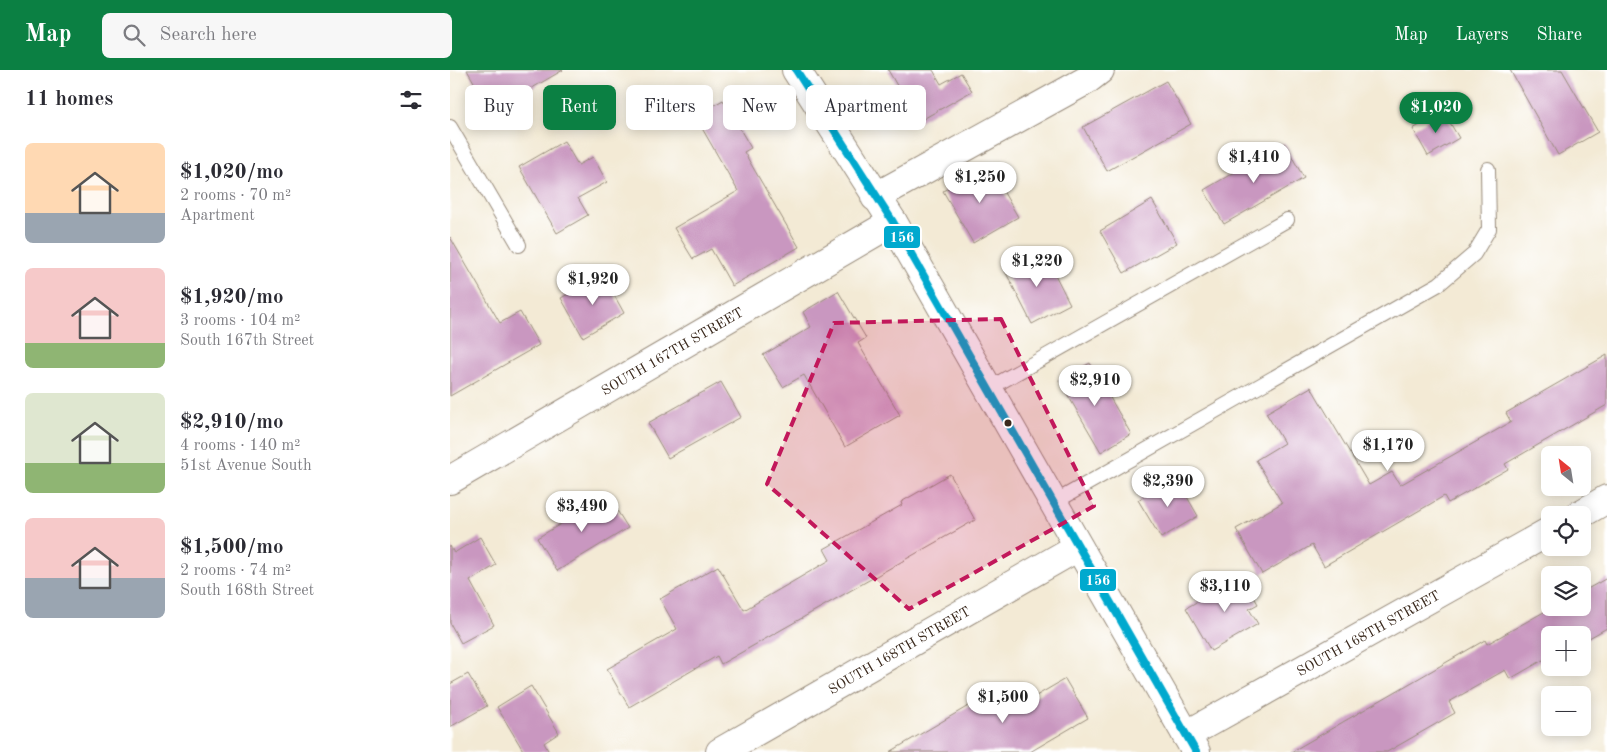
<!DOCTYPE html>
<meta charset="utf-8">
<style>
:root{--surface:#fff;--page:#f7f7f7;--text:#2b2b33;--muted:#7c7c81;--accent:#0b8043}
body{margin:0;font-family:"Old Standard TT",serif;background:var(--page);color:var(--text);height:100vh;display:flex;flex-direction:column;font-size:19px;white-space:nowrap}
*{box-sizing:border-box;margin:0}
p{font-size:16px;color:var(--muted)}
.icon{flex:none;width:28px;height:28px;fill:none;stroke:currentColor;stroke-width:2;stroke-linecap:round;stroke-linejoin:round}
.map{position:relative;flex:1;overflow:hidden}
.sheet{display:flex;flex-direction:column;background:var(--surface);width:450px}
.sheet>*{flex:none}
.guide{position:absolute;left:15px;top:15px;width:475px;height:45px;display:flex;gap:10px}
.needle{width:32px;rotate:330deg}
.buttons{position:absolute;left:1091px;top:376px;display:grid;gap:10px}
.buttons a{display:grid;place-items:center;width:50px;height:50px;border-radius:8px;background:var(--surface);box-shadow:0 2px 12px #0003;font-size:25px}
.price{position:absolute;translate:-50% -42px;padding:0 11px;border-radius:18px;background:#fff;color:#222;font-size:16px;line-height:32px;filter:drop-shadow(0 1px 2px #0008)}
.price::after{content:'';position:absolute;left:50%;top:30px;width:15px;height:11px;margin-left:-8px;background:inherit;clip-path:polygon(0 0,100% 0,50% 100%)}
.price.selected{background:var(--accent);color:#fff}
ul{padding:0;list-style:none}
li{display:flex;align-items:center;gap:15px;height:125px;padding:0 25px}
li span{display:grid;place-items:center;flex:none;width:140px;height:100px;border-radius:8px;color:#555}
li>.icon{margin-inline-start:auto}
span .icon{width:60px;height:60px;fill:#fffc;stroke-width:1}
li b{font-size:21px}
h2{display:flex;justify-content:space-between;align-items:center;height:60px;padding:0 25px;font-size:21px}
.tag{padding:0 18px;border-radius:8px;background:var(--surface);box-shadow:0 2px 12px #0003;font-size:18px;line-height:45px}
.tag.selected{background:var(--accent);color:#fff}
header{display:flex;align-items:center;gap:30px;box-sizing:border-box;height:70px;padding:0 25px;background:var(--accent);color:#fff}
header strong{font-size:24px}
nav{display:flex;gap:28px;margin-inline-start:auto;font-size:18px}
.search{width:350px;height:45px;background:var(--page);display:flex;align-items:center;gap:12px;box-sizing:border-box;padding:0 18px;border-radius:8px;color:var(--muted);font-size:19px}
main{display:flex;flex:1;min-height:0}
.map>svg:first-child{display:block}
.building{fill:#c997c0}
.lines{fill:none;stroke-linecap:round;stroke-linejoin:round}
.service-casing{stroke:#978a7a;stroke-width:16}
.minor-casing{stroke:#978a7a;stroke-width:30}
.service{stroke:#fff;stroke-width:14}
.minor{stroke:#fff;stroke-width:28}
.bus-1-casing{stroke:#fff;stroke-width:11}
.bus-1{stroke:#00a9ce;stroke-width:8}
.marked{fill:#c2185b;fill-opacity:0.2;stroke:#c2185b;stroke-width:4;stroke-dasharray:10 6;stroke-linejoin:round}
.bus-dot{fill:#3b2a1e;stroke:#fff;stroke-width:2}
.labels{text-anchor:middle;stroke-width:4.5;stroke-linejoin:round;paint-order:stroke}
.street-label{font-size:14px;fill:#3b2a1e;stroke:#fff}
.line-badge{stroke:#fff;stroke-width:2}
.badge-label{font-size:14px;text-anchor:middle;font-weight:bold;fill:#fff}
</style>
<header>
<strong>Map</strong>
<div class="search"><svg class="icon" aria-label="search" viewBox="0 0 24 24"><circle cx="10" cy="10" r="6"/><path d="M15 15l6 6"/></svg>Search here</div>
<nav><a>Map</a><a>Layers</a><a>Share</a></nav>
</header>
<main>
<section class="sheet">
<h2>11 homes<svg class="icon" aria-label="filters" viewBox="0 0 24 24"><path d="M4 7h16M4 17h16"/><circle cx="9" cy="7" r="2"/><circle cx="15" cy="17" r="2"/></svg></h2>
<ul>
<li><span style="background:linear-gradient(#ffd9b3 70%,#9aa5b1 0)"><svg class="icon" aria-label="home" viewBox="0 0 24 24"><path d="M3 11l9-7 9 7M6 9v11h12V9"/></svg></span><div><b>$1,020/mo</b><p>2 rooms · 70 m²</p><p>Apartment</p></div></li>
<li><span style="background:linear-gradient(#f6c9c9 75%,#8fb573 0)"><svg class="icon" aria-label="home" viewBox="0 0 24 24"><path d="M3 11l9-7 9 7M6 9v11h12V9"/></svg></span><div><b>$1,920/mo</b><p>3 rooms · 104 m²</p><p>South 167th Street</p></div></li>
<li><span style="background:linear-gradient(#dfe7d0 70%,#8fb573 0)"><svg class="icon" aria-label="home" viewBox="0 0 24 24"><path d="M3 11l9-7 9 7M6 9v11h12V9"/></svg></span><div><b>$2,910/mo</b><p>4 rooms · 140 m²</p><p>51st Avenue South</p></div></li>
<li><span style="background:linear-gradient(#f6c9c9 60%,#9aa5b1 0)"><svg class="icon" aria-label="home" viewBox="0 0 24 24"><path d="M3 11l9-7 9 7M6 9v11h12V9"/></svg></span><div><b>$1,500/mo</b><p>2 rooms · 74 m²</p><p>South 168th Street</p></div></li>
</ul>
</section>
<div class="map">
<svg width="1157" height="682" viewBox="0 0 1157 682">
<rect width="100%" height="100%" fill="#fff"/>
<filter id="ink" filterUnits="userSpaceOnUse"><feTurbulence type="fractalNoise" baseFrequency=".02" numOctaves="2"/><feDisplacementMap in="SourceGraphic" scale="10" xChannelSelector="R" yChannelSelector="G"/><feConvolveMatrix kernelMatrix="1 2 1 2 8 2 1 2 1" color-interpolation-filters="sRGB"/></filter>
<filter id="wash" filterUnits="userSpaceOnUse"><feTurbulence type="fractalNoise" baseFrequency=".0096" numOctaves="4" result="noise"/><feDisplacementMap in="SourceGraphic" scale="20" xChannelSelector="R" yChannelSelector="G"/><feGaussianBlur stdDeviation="1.12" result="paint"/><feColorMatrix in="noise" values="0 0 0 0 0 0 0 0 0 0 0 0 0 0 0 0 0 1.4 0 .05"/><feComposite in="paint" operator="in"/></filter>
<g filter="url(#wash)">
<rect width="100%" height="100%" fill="#f3ead5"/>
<g id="blocks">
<g class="building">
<polygon points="17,0 113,0 41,42"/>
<polygon points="438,0 483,0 491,14 511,3 522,21 468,52"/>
<polygon points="1060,0 1112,0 1148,62 1108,85"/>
<polygon points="716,11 741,54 657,101 633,57"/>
<polygon points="273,30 301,78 294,82 349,177 282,216 261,179 243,189 224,158 288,121 245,46"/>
<polygon points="993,41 1009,68 978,86 963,59"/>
<polygon points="114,71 128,95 143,87 157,112 128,128 138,145 107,163 69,97"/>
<polygon points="834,73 854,108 774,154 754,120"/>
<polygon points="538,95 568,147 523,173 493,121"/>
<polygon points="702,130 727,173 674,203 650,161"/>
<polygon points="0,167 50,253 70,242 89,275 0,326"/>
<polygon points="593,181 620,234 582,254 555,201"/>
<polygon points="153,205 174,243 133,267 111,228"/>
<polygon points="388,221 416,268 408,273 450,345 395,377 354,305 333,317 313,285 361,257 353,242"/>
<polygon points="1157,285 1157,335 1055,394 1058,399 998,433 994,426 874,496 862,475 812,504 786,459 832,433 806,390 834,373 816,343 861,317 919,415 942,402 950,415 1061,352 1056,343"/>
<polygon points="640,293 681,364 651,382 609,310"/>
<polygon points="271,312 291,347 218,388 198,353"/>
<polygon points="500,404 525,450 271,594 267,586 179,637 157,599 227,559 210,529 268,496 294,540 380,490 374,479 452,435 451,432"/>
<polygon points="726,408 748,446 711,468 688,430"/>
<polygon points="158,426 178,458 107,501 87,468"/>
<polygon points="30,467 46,495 20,511 44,555 11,573 0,553 0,476 4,483"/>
<polygon points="792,506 808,534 799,539 808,554 761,581 736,538"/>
<polygon points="1157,508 1157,558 1132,572 1132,565 1100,565 1100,586 1060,609 1055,600 999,632 1005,643 937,682 841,682 1035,570 1037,574 1101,538 1132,538 1132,522"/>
<polygon points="18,604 37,636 0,657 0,614"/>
<polygon points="615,609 638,648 580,682 440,682 549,618 562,640"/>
<polygon points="81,616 109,663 94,673 99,682 74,682 47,637"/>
</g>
</g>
</g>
<g filter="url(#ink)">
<use href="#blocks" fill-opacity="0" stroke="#978a7a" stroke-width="1"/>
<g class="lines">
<g class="service-casing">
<g id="service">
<polyline points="0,57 69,175"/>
<polyline points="538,319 837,150"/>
<polyline points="603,433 989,214 1024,184 1039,159 1038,99"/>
</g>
</g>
<g class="minor-casing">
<g id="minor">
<polyline points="346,0 443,152 746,682"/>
<polyline points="425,127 637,10 650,0"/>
<polyline points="0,410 443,152"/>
<polyline points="1129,445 1157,429"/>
<polyline points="736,665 1100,461"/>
<polyline points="270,682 628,477"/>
</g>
</g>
<use href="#service" class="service"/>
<use href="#minor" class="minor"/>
<g class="bus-1-casing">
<polyline id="bus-1" points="346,0 443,152 746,682"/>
</g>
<use href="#bus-1" class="bus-1"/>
</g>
</g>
<path class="marked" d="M551 249 644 436 459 539 317 414 384 253Z"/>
<circle class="bus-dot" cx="558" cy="353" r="4.5"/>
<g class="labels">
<g class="street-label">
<text transform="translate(222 281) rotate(-30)" y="5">SOUTH 167TH STREET</text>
<text transform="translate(918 563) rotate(-29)" y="5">SOUTH 168TH STREET</text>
<text transform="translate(449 580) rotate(-30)" y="5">SOUTH 168TH STREET</text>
</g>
</g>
<g class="line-badge">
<rect x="433" y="155" width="38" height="24" rx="5" fill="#00a9ce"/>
<rect x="629" y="498" width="38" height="24" rx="5" fill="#00a9ce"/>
</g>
<g class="badge-label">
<text x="452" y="172">156</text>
<text x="648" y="515">156</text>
</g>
</svg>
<div class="buttons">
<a><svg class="needle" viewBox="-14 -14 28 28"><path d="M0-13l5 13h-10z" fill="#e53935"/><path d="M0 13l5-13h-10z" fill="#7c7c81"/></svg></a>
<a><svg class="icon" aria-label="locate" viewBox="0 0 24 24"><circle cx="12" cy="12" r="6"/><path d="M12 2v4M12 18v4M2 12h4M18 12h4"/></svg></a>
<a><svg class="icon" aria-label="layers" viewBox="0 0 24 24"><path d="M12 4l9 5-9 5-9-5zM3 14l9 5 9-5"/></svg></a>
<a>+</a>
<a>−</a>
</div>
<b class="price selected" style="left:986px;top:64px">$1,020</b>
<b class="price" style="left:804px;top:114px">$1,410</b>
<b class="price" style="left:530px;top:134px">$1,250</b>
<b class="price" style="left:587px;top:218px">$1,220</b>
<b class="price" style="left:143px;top:236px">$1,920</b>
<b class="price" style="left:645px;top:337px">$2,910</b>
<b class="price" style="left:938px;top:402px">$1,170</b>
<b class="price" style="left:718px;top:438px">$2,390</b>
<b class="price" style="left:132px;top:463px">$3,490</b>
<b class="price" style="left:775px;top:543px">$3,110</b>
<b class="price" style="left:553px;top:654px">$1,500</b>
<div class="guide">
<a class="tag">Buy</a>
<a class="tag selected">Rent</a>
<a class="tag">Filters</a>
<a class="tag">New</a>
<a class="tag">Apartment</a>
</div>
</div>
</main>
